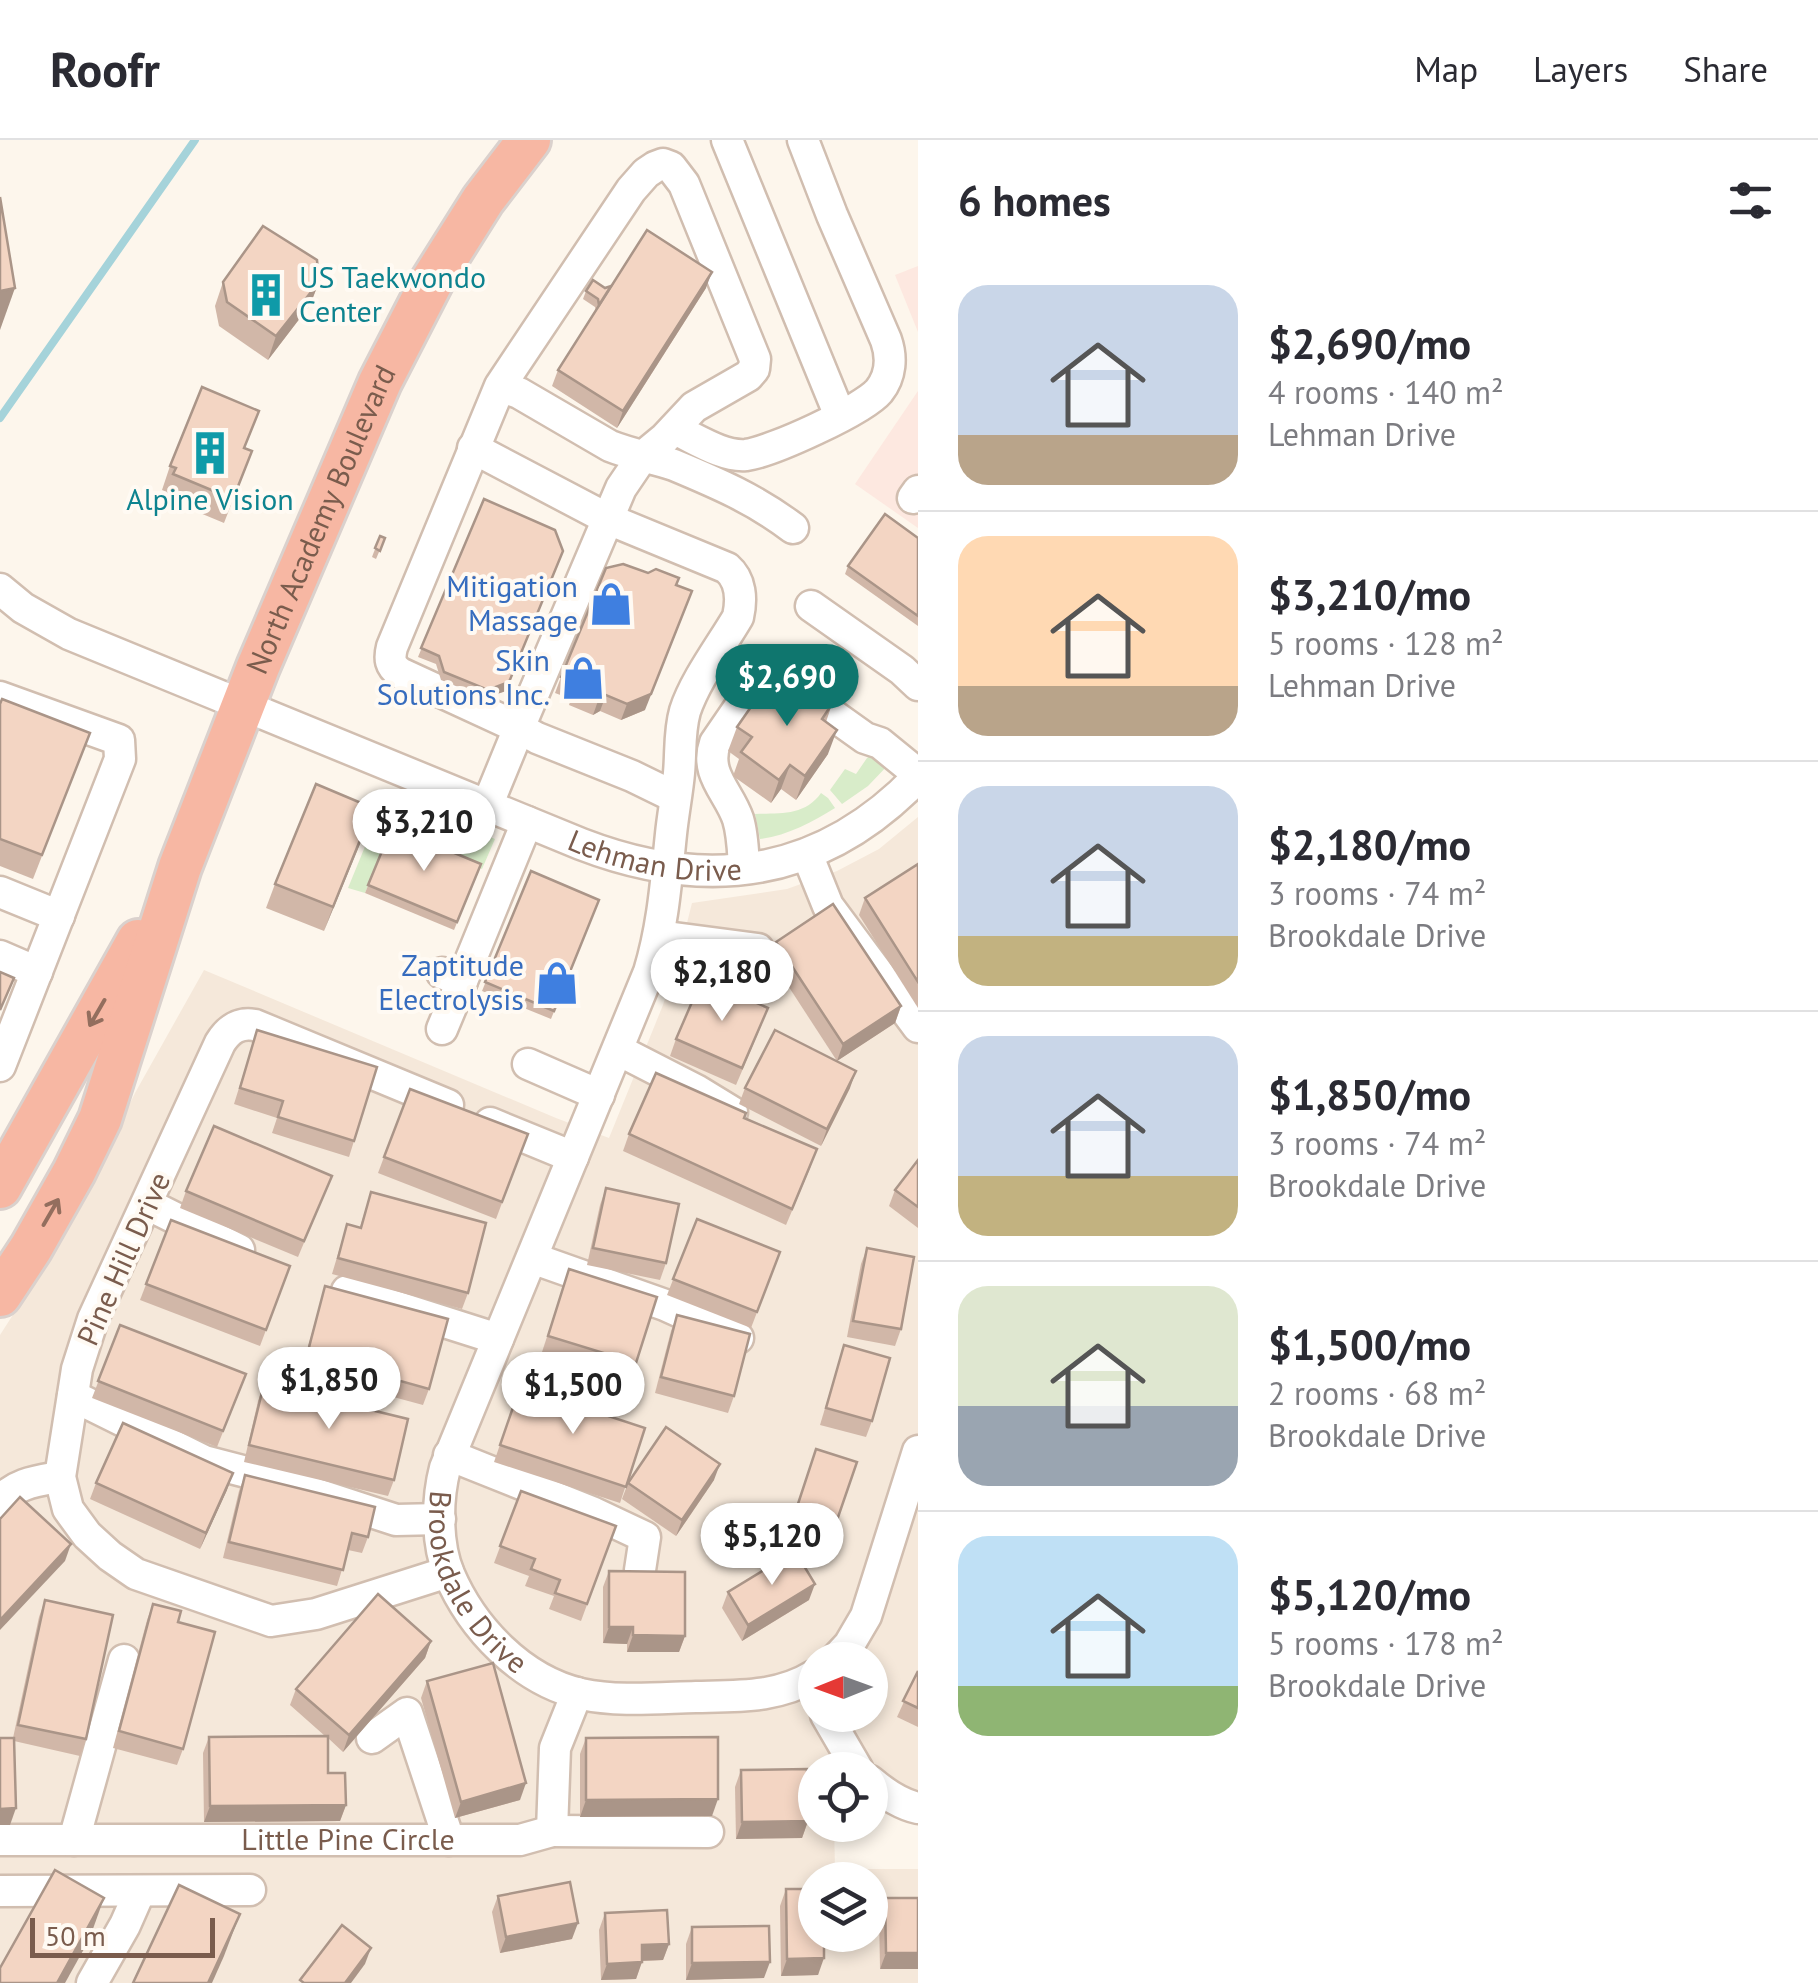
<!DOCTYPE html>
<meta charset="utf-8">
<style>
:root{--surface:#fff;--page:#f7f7f7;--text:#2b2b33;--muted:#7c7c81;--line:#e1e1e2;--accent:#0f766e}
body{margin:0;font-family:"PT Sans",sans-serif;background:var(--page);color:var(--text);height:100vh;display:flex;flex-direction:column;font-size:38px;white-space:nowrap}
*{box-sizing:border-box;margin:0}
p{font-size:32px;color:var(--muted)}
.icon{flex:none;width:55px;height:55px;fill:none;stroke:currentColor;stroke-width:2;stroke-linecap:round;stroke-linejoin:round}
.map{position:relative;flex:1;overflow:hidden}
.sheet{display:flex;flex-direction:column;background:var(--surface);width:900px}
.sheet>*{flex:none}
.needle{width:65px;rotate:269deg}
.fabs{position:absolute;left:798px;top:1502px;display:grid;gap:20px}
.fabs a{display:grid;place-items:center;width:90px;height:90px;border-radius:50%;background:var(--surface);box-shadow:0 5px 15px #0003;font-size:50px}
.scale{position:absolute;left:30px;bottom:25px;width:185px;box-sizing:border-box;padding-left:10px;border:5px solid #7a5c4d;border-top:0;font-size:28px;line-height:35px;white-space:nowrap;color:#7a5c4d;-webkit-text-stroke:8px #fffaf3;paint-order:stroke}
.price{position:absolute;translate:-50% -85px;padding:0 22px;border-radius:35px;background:#fff;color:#222;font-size:32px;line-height:65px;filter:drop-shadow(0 2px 5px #0008)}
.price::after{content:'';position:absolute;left:50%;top:60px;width:30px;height:22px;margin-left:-15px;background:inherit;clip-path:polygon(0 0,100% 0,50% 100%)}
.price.current{background:var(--accent);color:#fff}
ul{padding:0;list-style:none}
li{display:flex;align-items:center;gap:30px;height:250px;padding:0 40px}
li+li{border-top:2px solid var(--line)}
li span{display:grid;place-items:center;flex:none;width:280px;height:200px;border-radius:30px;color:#555}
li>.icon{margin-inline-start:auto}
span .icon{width:120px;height:120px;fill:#fffc;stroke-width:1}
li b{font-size:42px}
h2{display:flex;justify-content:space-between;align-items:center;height:120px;padding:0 40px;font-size:42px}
header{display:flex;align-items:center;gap:60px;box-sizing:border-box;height:140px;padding:0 50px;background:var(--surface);border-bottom:2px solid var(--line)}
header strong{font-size:48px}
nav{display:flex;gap:55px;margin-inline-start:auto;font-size:35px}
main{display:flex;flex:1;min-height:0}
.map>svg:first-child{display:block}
.residential{fill:#f5e8da;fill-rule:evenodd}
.commercial{fill:#fde8e0}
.green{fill:#d8ecc9}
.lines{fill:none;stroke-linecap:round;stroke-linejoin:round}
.stream{stroke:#a5d3da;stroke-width:8}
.minor-casing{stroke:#d1beb0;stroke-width:35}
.highway-casing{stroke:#dad1cd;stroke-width:48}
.minor{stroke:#fff;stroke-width:30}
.highway{stroke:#f7b7a3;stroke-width:42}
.wall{fill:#d1b7a8}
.shaded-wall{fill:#aa9588}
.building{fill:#f3d5c3;stroke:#aa9588;stroke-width:2.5}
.oneway{stroke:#936e5e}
.labels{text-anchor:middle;stroke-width:8;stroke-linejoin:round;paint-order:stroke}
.culture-label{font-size:30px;fill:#0d838f;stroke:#fffaf3;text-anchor:start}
.street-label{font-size:30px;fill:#7a5c4d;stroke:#fffaf3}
.shop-label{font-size:30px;fill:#366cbe;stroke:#fffaf3;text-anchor:end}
</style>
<header>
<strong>Roofr</strong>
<nav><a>Map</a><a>Layers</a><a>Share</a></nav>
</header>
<main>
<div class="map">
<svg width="918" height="1843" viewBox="0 0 918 1843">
<rect width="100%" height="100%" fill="#fdf6ec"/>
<path class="residential" d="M918 677V1651L896 1641 870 1621 861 1630H815V1685H834L835 1729H918V1843H0V1195L34 1142 93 1039 135 953 204 830 556 978 609 998 663 865 681 807 692 763 787 749 837 731 879 709ZM815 1520H870V1575H815ZM815 1740H870V1795H815Z"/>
<g class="commercial">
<polygon points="918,126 918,192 895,135"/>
<polygon points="918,251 918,388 855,344"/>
</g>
<g class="green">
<polygon points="875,613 889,624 868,646 842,664 830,650 845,629 856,634 867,618"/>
<polygon points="387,653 495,699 482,729 423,704 389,695 365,753 348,748"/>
<path d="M821 653 828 658 835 668C813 682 786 696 760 699L755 674C780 673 805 676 821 653Z"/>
</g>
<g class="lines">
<polyline class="stream" points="0,278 195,0"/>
<g class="minor-casing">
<g id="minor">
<polyline points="727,0 840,276"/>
<path d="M500 246 392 507C389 519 390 526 400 533L519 588 621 348 642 317 665 298 694 267 748 236 754 229 755 219 684 44 671 27 663 24 655 27 646 33 631 50 500 246 519 253 610 306C630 314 652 318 674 325 717 343 755 359 793 388"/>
<path d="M674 289C695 298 722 317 746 315 771 312 863 270 879 251 891 236 892 217 886 200L832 75 803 0"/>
<path id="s1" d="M473 308 608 379 727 428C741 440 742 459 738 477 721 506 695 540 685 571 679 592 681 612 679 633 677 654 673 674 671 694 666 742 663 786 649 832L445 1328C437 1359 436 1403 449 1434 472 1488 521 1540 581 1554 618 1562 658 1558 696 1557 738 1556 778 1558 815 1535"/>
<polyline points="913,358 918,351"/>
<path id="s2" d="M0 449 23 468 69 494 581 704C708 753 822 737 918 637"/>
<polyline points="811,466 902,530 918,545"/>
<polyline points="0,557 119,600 120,619 0,926"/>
<polyline points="487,666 519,588 537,598 632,636 675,657"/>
<polyline points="807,714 828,766 918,887"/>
<path d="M744 728C743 712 743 695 738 679 729 652 704 634 715 603L763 533 771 531 865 598 880 603 918 634"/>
<polyline points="0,752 59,776"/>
<path d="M659 796 758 809C748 822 736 827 720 827L723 806"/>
<polyline points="0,816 37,832"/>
<polyline points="442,833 462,841 527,682"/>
<polyline points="442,889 462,841"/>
<polyline points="618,910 696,950 732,972"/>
<polyline points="528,924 599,955"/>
<path d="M448 965 255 885C239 882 228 890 220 903L93 1179 77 1229 60 1337 68 1369 87 1395 110 1416 136 1434 271 1481 316 1474 448 1432"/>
<polyline points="490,983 573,1017"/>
<polyline points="147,1064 239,1110"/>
<polyline points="532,1118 665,1165 738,1198"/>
<polyline points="347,1151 498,1199"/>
<polyline points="73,1256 204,1321 258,1335 396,1380 440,1379"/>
<polyline points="449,1315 594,1373 645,1397 640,1430"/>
<path d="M0 1362C15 1343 37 1341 60 1337"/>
<polyline points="835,1520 849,1505 866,1476 918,1311"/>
<polyline points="826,1575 858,1630"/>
<polyline points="372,1598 407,1573 449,1700"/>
<path d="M870 1641C884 1653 900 1664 918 1668"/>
<polyline points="552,1691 708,1692"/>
<path id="s3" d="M0 1700H520L552 1691 555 1608 577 1553"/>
<polyline points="74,1700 124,1520"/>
<polyline points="0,1751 250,1750"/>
<polyline points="92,1843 125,1785 140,1751"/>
</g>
</g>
<g class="highway-casing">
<g id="highway">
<polyline points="0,1047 138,801"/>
<path id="s4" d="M0 1155 31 1108 74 1032 100 979 180 727 258 527 380 242 432 141 483 60 529 0"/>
</g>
</g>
<use href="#minor" class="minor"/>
<use href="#highway" class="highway"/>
</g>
<g class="wall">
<polygon points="223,142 319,142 310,165 268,220 219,186 215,166"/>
<polygon points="605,148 706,148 617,288 552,246 558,230 596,171 595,167 583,159 586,151"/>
<polygon points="245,309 252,311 224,383 164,358 167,352 162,350 170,326"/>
<polygon points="484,359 506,551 485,558 441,540 436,524 418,517"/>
<polygon points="380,396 385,398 376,419 372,417"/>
<polygon points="918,398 918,486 845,434 848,426"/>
<polygon points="561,537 645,570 621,580 600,571 593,575 569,565 571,559 555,553"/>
<polygon points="785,552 832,564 826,582 828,614 796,660 781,649 771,663 733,636 739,619 728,611 737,587"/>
<polygon points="0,564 90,593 33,739 0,726"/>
<polygon points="373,668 324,791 266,768 275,744"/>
<polygon points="392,687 481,724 454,790 365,753"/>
<polygon points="918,724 918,868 859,775 865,758"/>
<polygon points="531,731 599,760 551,879 482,851"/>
<polygon points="776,802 901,866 895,883 837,921 770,818"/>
<polygon points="762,884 736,945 670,916 676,899"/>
<polygon points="257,890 354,1001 349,1017 272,993 277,978 234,964"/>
<polygon points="745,948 850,948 821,1006 739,964"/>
<polygon points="528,994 496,1079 378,1033 384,1017"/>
<polygon points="629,994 811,1026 786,1085 623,1011"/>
<polygon points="918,1020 918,1088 889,1066 895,1050"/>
<polygon points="332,1036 298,1117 180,1068 186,1051"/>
<polygon points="606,1048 666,1123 660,1140 587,1125 600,1065"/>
<polygon points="371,1052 468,1153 462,1169 332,1134 347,1084 360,1087"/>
<polygon points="697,1079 780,1112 751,1188 667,1155"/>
<polygon points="171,1080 290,1126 260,1206 140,1160"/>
<polygon points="867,1108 901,1189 895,1206 847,1197 861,1124"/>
<polygon points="564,1145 636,1223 630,1240 542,1212"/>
<polygon points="325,1146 429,1249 423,1265 301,1232"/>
<polygon points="677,1175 734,1256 728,1273 655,1253 671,1191"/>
<polygon points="120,1185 246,1234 217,1307 92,1258"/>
<polygon points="844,1205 872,1281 866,1297 820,1285"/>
<polygon points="264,1244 394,1340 388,1356 244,1322 258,1261"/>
<polygon points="520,1247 645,1288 620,1363 494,1322"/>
<polygon points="816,1309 857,1322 830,1403 789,1390"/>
<polygon points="245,1335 368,1397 362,1413 348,1410 337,1446 223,1418 239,1351"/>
<polygon points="714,1340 676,1396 622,1359 628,1343"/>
<polygon points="96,1343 227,1350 200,1409 90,1359"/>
<polygon points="521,1351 616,1386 581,1481 549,1469 554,1456 525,1446 529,1436 494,1423"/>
<polygon points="609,1431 685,1496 679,1512 627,1512 627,1504 603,1503 603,1447"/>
<polygon points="728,1452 809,1460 742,1501 722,1468"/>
<polygon points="45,1460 86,1599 80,1616 14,1601 10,1685 0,1685 0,1598 13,1598 39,1477"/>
<polygon points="153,1464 178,1482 183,1609 177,1625 113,1608 147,1480"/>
<polygon points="431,1501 425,1518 343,1612 328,1598 328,1633 346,1665 340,1681 204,1682 203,1613 209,1597 325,1596 290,1565 296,1549"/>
<polygon points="918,1531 918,1587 897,1577"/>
<polygon points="427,1541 520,1660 455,1678 421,1558"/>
<polygon points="586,1598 712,1676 580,1677 580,1614"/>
<polygon points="741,1630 808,1681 802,1698 736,1699 735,1647"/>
<polygon points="786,1749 851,1801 824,1802 818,1835 781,1836 780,1766"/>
<polygon points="498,1756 572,1799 500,1813 492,1772"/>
<polygon points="885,1758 918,1758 880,1829 879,1775"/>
<polygon points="605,1773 669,1804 663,1820 642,1821 636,1839 601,1840 599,1790"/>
<polygon points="692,1787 764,1838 686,1840 686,1804"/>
</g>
<g class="shaded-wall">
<polygon points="712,132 706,148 617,288 623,271"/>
<polygon points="319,142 310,165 268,220 276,196"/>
<polygon points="15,148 0,190 0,151"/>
<polygon points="563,411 506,551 485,558 488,550"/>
<polygon points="686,467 645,570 621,580 627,564"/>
<polygon points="606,555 600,571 593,575 599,558"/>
<polygon points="837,590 828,614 796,660 805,636"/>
<polygon points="790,625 781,649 771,663 779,640"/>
<polygon points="373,668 365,692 324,791 333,767"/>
<polygon points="901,866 895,883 837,921 843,904"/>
<polygon points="856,931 850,948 821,1006 827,989"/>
<polygon points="720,1324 714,1340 676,1396 682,1380"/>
<polygon points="233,1333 227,1350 200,1409 206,1393"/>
<polygon points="71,1404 65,1421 0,1490 0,1480"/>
<polygon points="815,1444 809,1460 742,1501 748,1485"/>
<polygon points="609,1487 633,1487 627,1504 603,1503"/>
<polygon points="633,1495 685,1496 679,1512 627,1512"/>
<polygon points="431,1501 425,1518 343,1612 349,1595"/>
<polygon points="526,1643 520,1660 455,1678 461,1662"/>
<polygon points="718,1659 712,1676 580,1677 586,1660"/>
<polygon points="346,1665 340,1681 204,1682 210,1666"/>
<polygon points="16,1668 10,1685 0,1685 0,1669"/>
<polygon points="808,1681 802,1698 736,1699 742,1682"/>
<polygon points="104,1758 89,1800 65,1843 57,1843"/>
<polygon points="240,1774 224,1816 212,1843 208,1843"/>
<polygon points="578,1783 572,1799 500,1813 506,1797"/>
<polygon points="820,1795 853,1795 851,1801 817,1802"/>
<polygon points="669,1804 663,1820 636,1821 642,1805"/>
<polygon points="371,1808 365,1824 351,1843 345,1843"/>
<polygon points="886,1813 918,1813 918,1829 880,1829"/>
<polygon points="824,1818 818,1835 781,1836 787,1819"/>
<polygon points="642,1822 636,1839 601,1840 607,1824"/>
<polygon points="770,1822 764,1838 686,1840 692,1823"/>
</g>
<g class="building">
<polygon points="0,57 15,148 0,151"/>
<polygon points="263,86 317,120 319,142 276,196 227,162 223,142"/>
<polygon points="647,90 712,132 623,271 558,230"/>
<polygon points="593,140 605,148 611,146 599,165 598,159 586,151"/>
<polygon points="202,247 259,271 244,308 252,311 233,359 173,334 176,328 170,326"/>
<polygon points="484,359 555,390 563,411 509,542 488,550 444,532 439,516 421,508"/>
<polygon points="885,374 918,398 918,476 848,426"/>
<polygon points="380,396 385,398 380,411 375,408"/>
<polygon points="623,424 648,433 656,429 679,438 676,445 692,451 651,554 627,564 606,555 599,558 575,548 577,543 561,537 606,428"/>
<polygon points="795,537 832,564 822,579 837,590 805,636 790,625 779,640 741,612 752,597 737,587 769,541 785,552"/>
<polygon points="2,559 90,593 42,715 0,699 0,564"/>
<polygon points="316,644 373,668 333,767 275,744"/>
<polygon points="392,687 481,724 457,782 368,745"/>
<polygon points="918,724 918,842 865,758"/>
<polygon points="531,731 599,760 554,871 485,842"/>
<polygon points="833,764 901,866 843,904 776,802"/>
<polygon points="0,832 14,838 0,870"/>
<polygon points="702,839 768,868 742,928 676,899"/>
<polygon points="257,890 377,927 354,1001 278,977 283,961 240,948"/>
<polygon points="775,890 856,931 827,989 745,948"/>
<polygon points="656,933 746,973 744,978 817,1009 792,1069 629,994"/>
<polygon points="410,949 528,994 502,1062 384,1017"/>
<polygon points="214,986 332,1036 304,1101 186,1051"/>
<polygon points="918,1020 918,1067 895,1050"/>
<polygon points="606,1048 679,1064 666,1123 593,1108"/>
<polygon points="371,1052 486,1083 468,1153 338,1118 347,1084 361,1088"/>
<polygon points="697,1079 780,1112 757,1172 673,1139"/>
<polygon points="171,1080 290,1126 266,1190 146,1144"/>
<polygon points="867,1108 914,1117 901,1189 853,1181"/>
<polygon points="569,1129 657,1157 636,1223 548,1196"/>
<polygon points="325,1146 448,1179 429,1249 307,1215"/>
<polygon points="677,1175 750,1194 734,1256 661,1237"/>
<polygon points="120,1185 246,1234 223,1291 98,1241"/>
<polygon points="844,1205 890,1218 872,1281 826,1268"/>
<polygon points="264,1244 408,1279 394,1340 249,1305"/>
<polygon points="520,1247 645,1288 626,1347 500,1305"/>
<polygon points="123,1283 233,1333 206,1393 96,1343"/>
<polygon points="666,1287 720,1324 682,1380 628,1343"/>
<polygon points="816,1309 857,1322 835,1386 795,1373"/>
<polygon points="245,1335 375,1367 368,1397 352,1393 343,1430 229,1402"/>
<polygon points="521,1351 616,1386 587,1464 555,1453 560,1440 531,1429 535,1419 500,1406"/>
<polygon points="20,1357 71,1404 0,1480 0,1379"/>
<polygon points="795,1411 815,1444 748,1485 728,1452"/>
<polygon points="609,1431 685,1432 685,1496 633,1495 633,1487 609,1487"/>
<polygon points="378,1454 431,1501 349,1595 296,1549"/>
<polygon points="45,1460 113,1475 86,1599 18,1585"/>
<polygon points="153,1464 181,1471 178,1482 215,1492 183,1609 119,1591"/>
<polygon points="493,1523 526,1643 461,1662 427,1541"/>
<polygon points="918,1531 918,1568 903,1561"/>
<polygon points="328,1596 328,1633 345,1633 346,1665 210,1666 209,1597"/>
<polygon points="718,1597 718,1659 586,1660 586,1598"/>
<polygon points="0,1598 14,1598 16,1668 0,1669"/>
<polygon points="807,1629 808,1681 742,1682 741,1630"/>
<polygon points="55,1730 104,1758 57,1843 0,1843 0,1828"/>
<polygon points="570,1742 578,1783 506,1797 498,1756"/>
<polygon points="179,1745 240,1774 208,1843 133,1843"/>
<polygon points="786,1749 815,1749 815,1795 824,1795 824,1818 787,1819"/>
<polygon points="885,1758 918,1758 918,1813 886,1813"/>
<polygon points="667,1770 669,1804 642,1805 642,1822 607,1824 605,1773"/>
<polygon points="342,1785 371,1808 345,1843 304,1843 300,1840"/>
<polygon points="769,1786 770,1822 692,1823 692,1787"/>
</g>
<defs><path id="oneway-shaft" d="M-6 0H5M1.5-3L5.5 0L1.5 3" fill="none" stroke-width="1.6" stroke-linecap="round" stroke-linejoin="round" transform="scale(2.5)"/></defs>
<g class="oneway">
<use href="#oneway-shaft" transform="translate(97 873) rotate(120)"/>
<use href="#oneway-shaft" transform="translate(51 1072) rotate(-60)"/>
</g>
<defs>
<g id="building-bare" transform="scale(3.45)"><path d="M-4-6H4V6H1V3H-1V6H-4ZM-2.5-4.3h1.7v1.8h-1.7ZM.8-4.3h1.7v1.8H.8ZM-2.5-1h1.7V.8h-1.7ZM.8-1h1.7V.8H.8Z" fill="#0f9aa8" stroke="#fffaf3" stroke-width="2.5" paint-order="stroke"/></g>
<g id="shop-bare" transform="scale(3.45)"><path d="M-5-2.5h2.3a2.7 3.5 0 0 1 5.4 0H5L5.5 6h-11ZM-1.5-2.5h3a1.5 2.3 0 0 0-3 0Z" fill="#3f7fe0" stroke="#fffaf3" stroke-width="2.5" paint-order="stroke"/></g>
</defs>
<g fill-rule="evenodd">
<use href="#building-bare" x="266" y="155"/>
<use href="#building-bare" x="210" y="313"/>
<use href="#shop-bare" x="611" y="464"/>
<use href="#shop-bare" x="583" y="538"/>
<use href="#shop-bare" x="557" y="843"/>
</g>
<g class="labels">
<g class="culture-label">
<text x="299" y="148">US Taekwondo<tspan x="299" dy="34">Center</tspan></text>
<text x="210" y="370" text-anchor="middle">Alpine Vision</text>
</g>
<g class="street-label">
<text dy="10" stroke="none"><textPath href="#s4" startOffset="842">North Academy Boulevard</textPath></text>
<text dy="10" stroke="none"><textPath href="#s2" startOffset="712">Lehman Drive</textPath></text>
<text transform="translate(124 1119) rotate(-66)" y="10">Pine Hill Drive</text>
<text dy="10" stroke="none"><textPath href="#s1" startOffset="1368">Brookdale Drive</textPath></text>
<text dy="10" stroke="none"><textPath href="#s3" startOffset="348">Little Pine Circle</textPath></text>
</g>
<g class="shop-label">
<text x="578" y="457">Mitigation<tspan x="578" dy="34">Massage</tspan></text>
<text x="550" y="531">Skin<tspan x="550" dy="34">Solutions Inc.</tspan></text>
<text x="524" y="836">Zaptitude<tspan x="524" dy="34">Electrolysis</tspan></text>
</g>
</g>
</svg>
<div class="fabs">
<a><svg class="needle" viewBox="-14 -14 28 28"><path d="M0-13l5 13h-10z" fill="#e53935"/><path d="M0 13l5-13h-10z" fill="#7c7c81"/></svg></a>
<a><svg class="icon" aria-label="locate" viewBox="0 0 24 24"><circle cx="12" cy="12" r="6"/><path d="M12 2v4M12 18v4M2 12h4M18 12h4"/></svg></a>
<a><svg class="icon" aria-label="layers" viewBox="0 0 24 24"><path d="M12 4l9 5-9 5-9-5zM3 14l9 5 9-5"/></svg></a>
</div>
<div class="scale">50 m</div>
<b class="price current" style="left:787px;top:589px">$2,690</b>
<b class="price" style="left:424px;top:734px">$3,210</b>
<b class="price" style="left:722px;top:884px">$2,180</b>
<b class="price" style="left:329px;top:1292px">$1,850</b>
<b class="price" style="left:573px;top:1297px">$1,500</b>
<b class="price" style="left:772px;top:1448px">$5,120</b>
</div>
<section class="sheet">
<h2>6 homes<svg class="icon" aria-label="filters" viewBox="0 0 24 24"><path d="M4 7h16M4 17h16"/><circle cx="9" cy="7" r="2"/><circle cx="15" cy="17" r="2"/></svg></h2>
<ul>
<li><span style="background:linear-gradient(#c9d6e8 75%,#b9a48a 0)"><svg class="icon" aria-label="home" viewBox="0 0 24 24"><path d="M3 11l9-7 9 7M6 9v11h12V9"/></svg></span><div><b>$2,690/mo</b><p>4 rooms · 140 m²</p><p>Lehman Drive</p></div></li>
<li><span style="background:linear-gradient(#ffd9b3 75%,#b9a48a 0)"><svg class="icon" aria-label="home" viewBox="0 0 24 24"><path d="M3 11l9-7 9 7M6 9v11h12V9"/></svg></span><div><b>$3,210/mo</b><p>5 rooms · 128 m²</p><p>Lehman Drive</p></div></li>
<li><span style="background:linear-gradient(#c9d6e8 75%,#c2b280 0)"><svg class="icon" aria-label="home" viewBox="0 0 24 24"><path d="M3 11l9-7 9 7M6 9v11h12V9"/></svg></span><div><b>$2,180/mo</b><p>3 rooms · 74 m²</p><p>Brookdale Drive</p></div></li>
<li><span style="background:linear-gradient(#c9d6e8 70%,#c2b280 0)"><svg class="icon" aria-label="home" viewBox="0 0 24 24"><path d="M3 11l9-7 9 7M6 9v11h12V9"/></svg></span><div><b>$1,850/mo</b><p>3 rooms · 74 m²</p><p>Brookdale Drive</p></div></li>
<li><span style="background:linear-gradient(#dfe7d0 60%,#9aa5b1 0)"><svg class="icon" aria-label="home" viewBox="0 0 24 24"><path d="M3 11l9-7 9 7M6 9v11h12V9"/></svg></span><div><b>$1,500/mo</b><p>2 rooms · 68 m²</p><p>Brookdale Drive</p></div></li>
<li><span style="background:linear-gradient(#bfe0f5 75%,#8fb573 0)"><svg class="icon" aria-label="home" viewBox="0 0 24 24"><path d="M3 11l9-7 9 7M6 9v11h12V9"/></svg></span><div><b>$5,120/mo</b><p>5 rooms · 178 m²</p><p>Brookdale Drive</p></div></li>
</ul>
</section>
</main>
